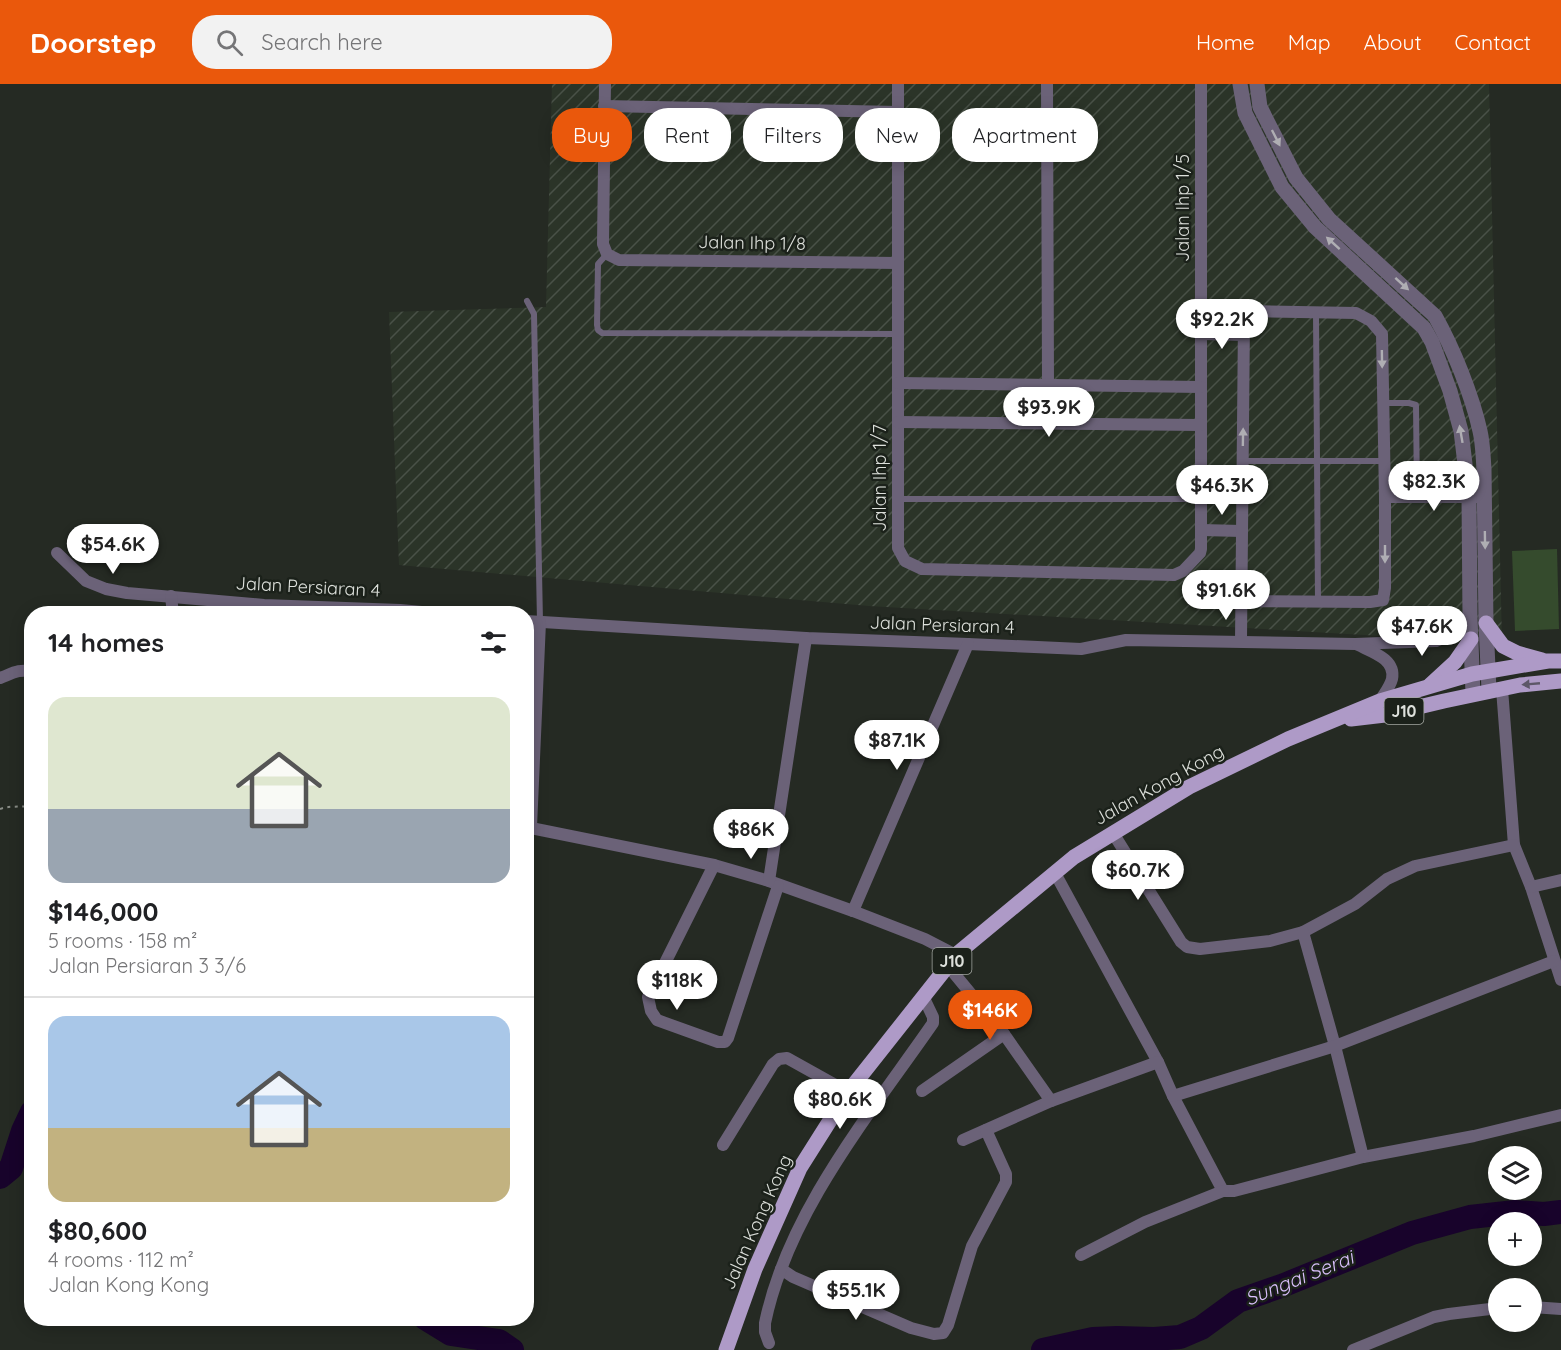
<!DOCTYPE html>
<meta charset="utf-8">
<style>
:root{--surface:#fff;--page:#f2f2f2;--text:#202124;--muted:#757577;--line:#e0e0e0;--accent:#ea580c}
body{margin:0;font-family:Quicksand,sans-serif;background:var(--page);color:var(--text);height:100vh;display:flex;flex-direction:column;font-size:22px;white-space:nowrap}
*{box-sizing:border-box;margin:0}
p{font-size:20px;color:var(--muted)}
.icon{flex:none;width:33px;height:33px;fill:none;stroke:currentColor;stroke-width:2;stroke-linecap:round;stroke-linejoin:round}
.map{position:relative;flex:1;overflow:hidden}
.side{position:absolute;left:24px;top:522px;width:510px;height:720px;display:flex;flex-direction:column;background:var(--surface);border-radius:24px;box-shadow:0 3px 15px #0003}
.side>*{flex:none}
.banner{position:absolute;left:552px;top:24px;width:570px;height:54px;display:flex;gap:12px}
.tools{position:absolute;left:1488px;top:1062px;display:grid;gap:12px}
.tools a{display:grid;place-items:center;width:54px;height:54px;border-radius:50%;background:var(--surface);box-shadow:0 3px 15px #0003;font-size:30px}
.price{position:absolute;translate:-50% -51px;padding:0 14px;border-radius:21px;background:#fff;color:#222;font-size:20px;line-height:39px;filter:drop-shadow(0 2px 3px #0008)}
.price::after{content:'';position:absolute;left:50%;top:36px;width:18px;height:14px;margin-left:-9px;background:inherit;clip-path:polygon(0 0,100% 0,50% 100%)}
.price.current{background:var(--accent);color:#fff}
ul{padding:0;list-style:none}
li{display:grid;align-content:center;gap:12px;height:318px;padding:0 24px}
li+li{border-top:2px solid var(--line)}
li span{display:grid;place-items:center;height:186px;border-radius:18px;color:#555}
li>.icon{margin-inline-start:auto}
span .icon{width:108px;height:108px;fill:#fffc;stroke-width:1}
li b{font-size:26px}
h2{display:flex;justify-content:space-between;align-items:center;height:72px;padding:0 24px;font-size:26px}
.chip{padding:0 21px;border-radius:24px;background:var(--surface);box-shadow:0 3px 15px #0003;font-size:21px;line-height:54px}
.chip.current{background:var(--accent);color:#fff}
header{display:flex;align-items:center;gap:36px;box-sizing:border-box;height:84px;padding:0 30px;background:var(--accent);color:#fff}
header strong{font-size:28px}
nav{display:flex;gap:33px;margin-inline-start:auto;font-size:21px}
.search{width:420px;height:54px;background:var(--page);display:flex;align-items:center;gap:15px;box-sizing:border-box;padding:0 21px;border-radius:24px;color:var(--muted);font-size:22px}
.map>svg:first-child{display:block}
.industrial{fill:url(#industrial-furrows)}
.garden{fill:#354b2d}
.lines{fill:none;stroke-linecap:round;stroke-linejoin:round}
.river{stroke:#18032b;stroke-width:24}
.path{stroke:#888c86;stroke-width:2;stroke-dasharray:3 4.5;stroke-linecap:butt}
.service{stroke:#6b6278;stroke-width:6}
.minor{stroke:#6b6278;stroke-width:12}
.tertiary{stroke:#6b6278;stroke-width:15}
.primary{stroke:#ae9ac7;stroke-width:15}
.oneway{fill:#afaeb3}
.oneway2{fill:#5d5768}
.labels{text-anchor:middle;stroke-width:5;stroke-linejoin:round;paint-order:stroke}
.shield{fill:#1b211a;stroke:#a3a7a1;stroke-width:1.5}
.shield-label{font-size:16px;font-weight:bold;fill:#dde0db}
.street-label{font-size:18px;fill:#dde0db;stroke:#1b211a}
.water-label{font-size:20px;font-style:italic;fill:#dac0fd;stroke:#1b211a}
</style>
<header>
<strong>Doorstep</strong>
<div class="search"><svg class="icon" aria-label="search" viewBox="0 0 24 24"><circle cx="10" cy="10" r="6"/><path d="M15 15l6 6"/></svg>Search here</div>
<nav><a>Home</a><a>Map</a><a>About</a><a>Contact</a></nav>
</header>
<div class="map">
<svg width="1561" height="1266" viewBox="0 0 1561 1266">
<defs>
<pattern id="industrial-furrows" width="10" height="10" patternUnits="userSpaceOnUse" patternTransform="scale(1.5)"><rect width="10" height="10" fill="#2b3428"/><path d="M-1 1l2-2M0 10L10 0M9 11l2-2" fill="none" stroke="#495147"/></pattern>
</defs>
<rect width="100%" height="100%" fill="#252a23"/>
<polygon class="industrial" points="552,0 1489,0 1502,559 869,522 399,481 389,228 546,223"/>
<polygon class="garden" points="1557,465 1559,545 1515,547 1512,467"/>
<g class="lines">
<g class="river">
<polyline points="0,1093 11,1084 23,1047 32,1028"/>
<polyline points="425,1234 451,1250 499,1257 512,1266"/>
<polyline points="1043,1266 1093,1255 1117,1254 1154,1255 1180,1253 1201,1244 1238,1217 1284,1201 1412,1149 1470,1133 1515,1128 1544,1130 1561,1128"/>
</g>
<path class="path" d="M0 725C11 721 20 724 32 721"/>
<g class="service">
<polyline points="607,170 598,180 597,241 598,246 602,249 898,250"/>
<polyline points="527,217 534,230 540,538"/>
<polyline points="1316,229 1318,518"/>
<polyline points="1384,319 1409,319 1416,321 1417,413"/>
<polyline points="1242,377 1385,377"/>
<polyline points="898,415 1201,415"/>
</g>
<g class="minor">
<polyline points="605,0 603,160 607,170 619,176 898,179"/>
<polyline points="898,0 898,464 905,477 922,485 1174,491 1183,487 1200,469 1201,465 1201,0"/>
<polyline points="1047,0 1048,301"/>
<polyline points="604,22 898,28"/>
<polyline points="1201,250 1244,251"/>
<polyline points="898,299 1201,303"/>
<polyline points="898,338 1201,341"/>
<polyline points="1385,413 1477,413"/>
<polyline points="1201,446 1242,447"/>
<polyline points="57,469 86,497 106,505 127,509 264,521 400,526 443,530"/>
<polyline points="171,512 173,530"/>
<path d="M1241 517 1370 518 1383 516 1385 504V413L1382 250 1371 237 1356 229 1249 227 1244 234C1242 342 1241 450 1241 557"/>
<polyline points="526,537 806,554 968,560 1081,565 1126,556 1355,560 1436,557 1455,548 1470,533"/>
<path d="M1358 561C1372 568 1396 575 1392 595 1390 603 1384 610 1380 617"/>
<path d="M0 594C11 590 20 584 32 588"/>
<polyline points="1502,605 1514,761 1531,803 1561,896"/>
<polyline points="526,743 714,781 769,797 853,827 925,855 956,871"/>
<polyline points="531,743 540,538"/>
<polyline points="1113,749 1181,858 1187,863 1200,865 1270,857 1303,848 1355,820 1387,795 1415,782 1514,761"/>
<polyline points="714,781 648,913 651,927 657,936 718,958 725,958 728,954 778,802"/>
<polyline points="1055,789 1158,978 1173,1012 1223,1107 1234,1107 1363,1073 1474,1052 1561,1031"/>
<polyline points="769,797 806,554"/>
<polyline points="1531,803 1561,796"/>
<polyline points="853,827 968,560"/>
<polyline points="1303,848 1335,962 1363,1073"/>
<polyline points="948,882 1004,950 1051,1017"/>
<polyline points="922,1007 1004,950"/>
<polyline points="1173,1012 1335,962 1554,877"/>
<polyline points="963,1056 1051,1017 1158,978"/>
<polyline points="723,1061 773,980 779,975 787,974 848,1008"/>
<polyline points="1081,1171 1145,1138 1223,1107"/>
<polyline points="781,1185 793,1193 911,1244 934,1250 943,1249 948,1241 972,1162 1006,1098 1006,1090 986,1046"/>
<polyline points="1532,1223 1561,1225"/>
<path d="M769 1259 765 1248V1239C788 1128 870 1030 933 939V933L923 912"/>
<polyline points="1353,1266 1434,1233 1449,1230 1498,1224"/>
</g>
<g class="tertiary">
<polyline points="1240,0 1245,29 1282,103 1315,143 1411,232 1424,244 1432,258 1450,307 1461,347 1469,413 1470,533 1473,610"/>
<path d="M1257 0 1260 23 1296 94 1329 135 1435 232C1453 264 1472 311 1480 347 1483 360 1483 372 1484 385L1486 539 1489 607"/>
</g>
<g class="primary">
<polyline points="1486,539 1503,562 1517,569 1542,576"/>
<polyline points="1430,601 1455,578 1471,555"/>
<polyline points="1351,635 1385,631 1444,617 1520,601 1561,597"/>
<polyline points="726,1266 755,1185 800,1084 848,1008 958,869 1074,773 1189,703 1288,655 1380,617 1472,590 1548,577 1561,577"/>
</g>
</g>
<defs><path id="oneway-solid" d="M-6-.8H1V-3.2L6.5 0L1 3.2V.8H-6Z" transform="scale(1.5)"/></defs>
<g class="oneway">
<use href="#oneway-solid" transform="translate(1276 54) rotate(63)"/>
<use href="#oneway-solid" transform="translate(1333 159) rotate(-138)"/>
<use href="#oneway-solid" transform="translate(1402 200) rotate(42)"/>
<use href="#oneway-solid" transform="translate(1382 275) rotate(89)"/>
<use href="#oneway-solid" transform="translate(1461 350) rotate(-100)"/>
<use href="#oneway-solid" transform="translate(1243 353) rotate(-89)"/>
<use href="#oneway-solid" transform="translate(1485 456) rotate(89)"/>
<use href="#oneway-solid" transform="translate(1385 470) rotate(90)"/>
</g>
<use class="oneway2" href="#oneway-solid" transform="translate(1531 600) rotate(175)"/>
<g class="labels">
<g class="shield">
<rect x="1384.5" y="614" width="39" height="26" rx="4.5"/>
<rect x="932.5" y="864" width="39" height="26" rx="4.5"/>
</g>
<g class="shield-label">
<text x="1404" y="633">J10</text>
<text x="952" y="883">J10</text>
</g>
<g class="street-label">
<text transform="translate(1183 124) rotate(-90)" y="6">Jalan Ihp 1/5</text>
<text transform="translate(752 159) rotate(1)" y="6">Jalan Ihp 1/8</text>
<text transform="translate(880 394) rotate(-90)" y="6">Jalan Ihp 1/7</text>
<text transform="translate(308 503) rotate(3)" y="6">Jalan Persiaran 4</text>
<text transform="translate(942 541) rotate(2)" y="6">Jalan Persiaran 4</text>
<text transform="translate(1159 701) rotate(-29)" y="6">Jalan Kong Kong</text>
<text transform="translate(757 1138) rotate(-66)" y="6">Jalan Kong Kong</text>
</g>
<g class="water-label">
<text transform="translate(1299 1194) rotate(-22)" y="7">Sungai Serai</text>
</g>
</g>
</svg>
<div class="tools">
<a><svg class="icon" aria-label="layers" viewBox="0 0 24 24"><path d="M12 4l9 5-9 5-9-5zM3 14l9 5 9-5"/></svg></a>
<a>+</a>
<a>−</a>
</div>
<b class="price" style="left:1222px;top:266px">$92.2K</b>
<b class="price" style="left:1049px;top:354px">$93.9K</b>
<b class="price" style="left:1434px;top:428px">$82.3K</b>
<b class="price" style="left:1222px;top:432px">$46.3K</b>
<b class="price" style="left:113px;top:491px">$54.6K</b>
<b class="price" style="left:1226px;top:537px">$91.6K</b>
<b class="price" style="left:1422px;top:573px">$47.6K</b>
<b class="price" style="left:897px;top:687px">$87.1K</b>
<b class="price" style="left:751px;top:776px">$86K</b>
<b class="price" style="left:1138px;top:817px">$60.7K</b>
<b class="price" style="left:677px;top:927px">$118K</b>
<b class="price current" style="left:990px;top:957px">$146K</b>
<b class="price" style="left:840px;top:1046px">$80.6K</b>
<b class="price" style="left:856px;top:1237px">$55.1K</b>
<div class="banner">
<a class="chip current">Buy</a>
<a class="chip">Rent</a>
<a class="chip">Filters</a>
<a class="chip">New</a>
<a class="chip">Apartment</a>
</div>
<section class="side">
<h2>14 homes<svg class="icon" aria-label="filters" viewBox="0 0 24 24"><path d="M4 7h16M4 17h16"/><circle cx="9" cy="7" r="2"/><circle cx="15" cy="17" r="2"/></svg></h2>
<ul>
<li><span style="background:linear-gradient(#dfe7d0 60%,#9aa5b1 0)"><svg class="icon" aria-label="home" viewBox="0 0 24 24"><path d="M3 11l9-7 9 7M6 9v11h12V9"/></svg></span><div><b>$146,000</b><p>5 rooms · 158 m²</p><p>Jalan Persiaran 3 3/6</p></div></li>
<li><span style="background:linear-gradient(#a9c7e8 60%,#c2b280 0)"><svg class="icon" aria-label="home" viewBox="0 0 24 24"><path d="M3 11l9-7 9 7M6 9v11h12V9"/></svg></span><div><b>$80,600</b><p>4 rooms · 112 m²</p><p>Jalan Kong Kong</p></div></li>
</ul>
</section>
</div>
